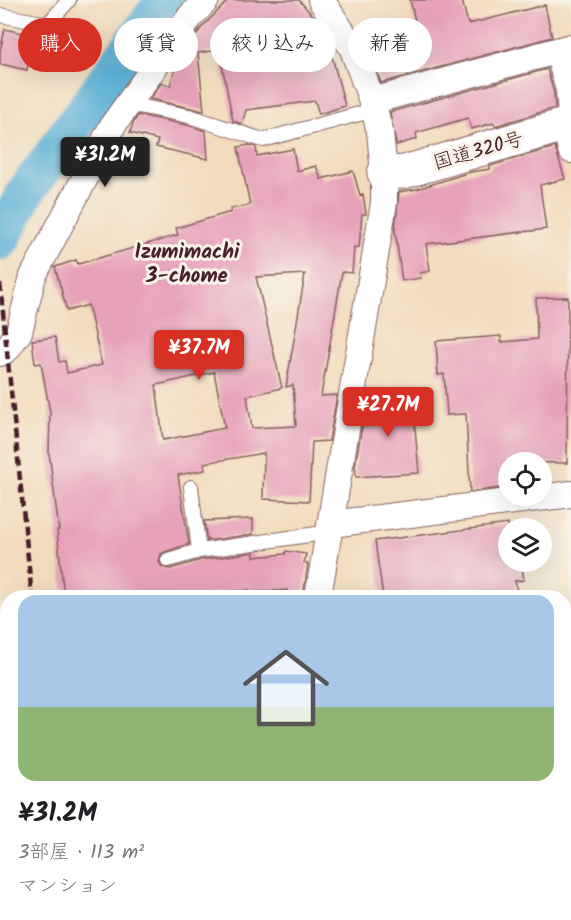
<!DOCTYPE html>
<html lang="ja">
<meta charset="utf-8">
<style>
:root{--surface:#fff;--page:#f2f2f2;--text:#202124;--muted:#757577;--line:#e0e0e0;--accent:#d93025}
body{margin:0;font-family:Kalam,"Klee One",sans-serif;background:var(--page);color:var(--text);height:100vh;display:flex;flex-direction:column;font-size:22px;white-space:nowrap}
*{box-sizing:border-box;margin:0}
p{font-size:20px;color:var(--muted)}
.icon{flex:none;width:33px;height:33px;fill:none;stroke:currentColor;stroke-width:2;stroke-linecap:round;stroke-linejoin:round}
.map{position:relative;flex:1;overflow:hidden}
.details{position:absolute;left:0px;top:590px;width:572px;height:332px;display:flex;flex-direction:column;background:var(--surface);border-radius:24px 24px 0 0;box-shadow:0 6px 24px #0002}
.details>*{flex:none}
.banner{position:absolute;left:18px;top:18px;width:536px;height:54px;display:flex;gap:12px}
.buttons{position:absolute;left:498px;top:452px;display:grid;gap:12px}
.buttons a{display:grid;place-items:center;width:54px;height:54px;border-radius:50%;background:var(--surface);box-shadow:0 6px 24px #0002;font-size:30px}
.price{position:absolute;translate:-50% -51px;padding:0 14px;border-radius:6px;background:var(--accent);color:#fff;font-size:20px;line-height:39px;filter:drop-shadow(0 2px 3px #0008)}
.price::after{content:'';position:absolute;left:50%;top:36px;width:18px;height:14px;margin-left:-9px;background:inherit;clip-path:polygon(0 0,100% 0,50% 100%)}
.price.on{background:#222;color:#fff}
ul{padding:0;list-style:none}
li{display:grid;align-content:center;gap:12px;height:318px;padding:0 18px}
li+li{border-top:2px solid var(--line)}
li span{display:grid;place-items:center;height:186px;border-radius:18px;color:#555}
li>.icon{margin-inline-start:auto}
span .icon{width:108px;height:108px;fill:#fffc;stroke-width:1}
li b{font-size:26px}
.tag{padding:0 21px;border-radius:27px;background:var(--surface);box-shadow:0 6px 24px #0002;font-size:21px;line-height:54px}
.tag.on{background:var(--accent);color:#fff}
.map>svg:first-child{display:block}
.lines{fill:none;stroke-linecap:round;stroke-linejoin:round}
.river{stroke:#5cb0d7;stroke-width:39}
.building{fill:#e7a2ba;fill-rule:evenodd}
.service-casing{stroke:#85615e;stroke-width:16}
.minor-casing{stroke:#85615e;stroke-width:28}
.tertiary-casing{stroke:#85615e;stroke-width:35}
.service{stroke:#fff;stroke-width:14}
.minor{stroke:#fff;stroke-width:26}
.tertiary{stroke:#fff;stroke-width:33}
.rail{stroke:#4a1f2b;stroke-width:4.5;stroke-dasharray:9 4.5;stroke-linecap:butt}
.labels{text-anchor:middle;stroke-width:6;stroke-linejoin:round;paint-order:stroke}
.street-label{font-size:20px;fill:#4a1f2b;stroke:#f7f3e8}
.neighbourhood-label{font-size:21px;font-weight:bold;fill:#4a1f2b;stroke:#f7f3e8}
</style>
<div class="map">
<svg width="571" height="920" viewBox="0 0 571 920">
<rect width="100%" height="100%" fill="#f7f3e8"/>
<filter id="ink" filterUnits="userSpaceOnUse"><feTurbulence type="fractalNoise" baseFrequency=".0167" numOctaves="2"/><feDisplacementMap in="SourceGraphic" scale="12" xChannelSelector="R" yChannelSelector="G"/><feConvolveMatrix kernelMatrix="1 2 1 2 8 2 1 2 1" color-interpolation-filters="sRGB"/></filter>
<filter id="wash" filterUnits="userSpaceOnUse"><feTurbulence type="fractalNoise" baseFrequency=".008" numOctaves="4" result="noise"/><feDisplacementMap in="SourceGraphic" scale="24" xChannelSelector="R" yChannelSelector="G"/><feGaussianBlur stdDeviation="1.35" result="paint"/><feColorMatrix in="noise" values="0 0 0 0 0 0 0 0 0 0 0 0 0 0 0 0 0 1.4 0 .05"/><feComposite in="paint" operator="in"/></filter>
<g filter="url(#wash)">
<rect width="100%" height="100%" fill="#f2dbbc"/>
<g class="lines">
<polyline class="river" points="0,241 25,193 165,0"/>
</g>
<g id="blocks">
<g class="building">
<polygon points="229,0 299,0 312,15 333,60 345,106 319,114 315,101 246,110 242,124 233,121 219,50 198,53 204,111 150,99 161,83 170,86 177,61 202,27"/>
<polygon points="410,0 462,0 468,24 545,5 552,37 381,83 370,52 419,38"/>
<polygon points="5,29 35,36 27,70 0,64 0,51"/>
<polygon points="547,69 554,93 555,108 495,126 494,123 471,129 468,118 416,133 417,139 396,145 390,112"/>
<polygon points="138,115 187,125 206,131 208,159 156,147 158,140 130,133 133,123"/>
<path d="M249 145 256 147 257 156 293 149 297 171 316 166 321 179 353 171 360 195 363 194 366 214H362L359 247H354L352 273 342 272 321 396 337 395 329 441 312 442 309 501 263 499 264 453 204 463 205 470 178 475 189 544 165 552 161 554 159 562 162 567 170 569 201 560 254 552V557L285 554 286 551 306 554 304 563 308 564 303 597H286L287 590 249 593V590L207 595V597H64L57 530H59L49 453 50 412 41 363 35 364 32 340 55 337 59 362 65 361 67 373 102 365 88 305 67 311 55 267 76 260 78 264 178 235 176 228 231 212 230 209 250 205 238 147ZM305 274 286 387 293 385 296 426 252 428 247 396 282 388 256 277ZM214 372 225 428 163 440 156 385Z"/>
<polygon points="555,147 565,179 540,185 546,229 426,244 430,271 420,273 421,278 402,281 395,230 399,192 417,189 470,172 490,169 490,166"/>
<polygon points="568,297 567,463 506,462 508,487 470,492 466,414 447,415 444,374 438,375 436,341 501,336 501,342 537,339 536,298"/>
<polygon points="412,394 419,473 356,477 355,466 367,397"/>
<polygon points="253,519 253,534 207,541 204,521"/>
<polygon points="508,524 508,561 521,561 524,580 515,581 518,597 433,597 432,592 383,597 375,541"/>
</g>
</g>
</g>
<g filter="url(#ink)">
<use href="#blocks" fill-opacity="0" stroke="#85615e" stroke-width="1.5"/>
<g class="lines">
<g class="service-casing">
<g id="service">
<polyline points="0,15 48,24 69,0"/>
<polyline points="128,104 189,116 263,140 374,110"/>
<polyline points="191,487 199,551"/>
<polyline points="168,560 199,551 330,532"/>
</g>
</g>
<g class="minor-casing">
<g id="minor">
<polyline points="558,51 569,90 571,115"/>
<polyline points="372,101 571,47"/>
<polyline points="571,128 569,140 571,150"/>
<polyline points="0,353 7,349 19,332 33,276 113,125 190,17 206,0"/>
<polyline points="331,524 571,494"/>
<polyline points="318,597 384,203 384,173 380,132 372,101 352,47 321,0"/>
<polyline points="564,764 571,755"/>
<polyline points="564,898 571,905"/>
<polyline points="262,920 263,914"/>
<polyline points="439,920 444,914"/>
</g>
</g>
<g class="tertiary-casing">
<polyline id="tertiary" points="384,173 404,172 571,123"/>
</g>
<use href="#service" class="service"/>
<use href="#minor" class="minor"/>
<use href="#tertiary" class="tertiary"/>
<g class="rail">
<polyline points="0,283 32,597"/>
<polyline points="64,914 65,920"/>
</g>
</g>
</g>
<g class="labels">
<g class="street-label">
<text transform="translate(478 150) rotate(-16)" y="7">国道320号</text>
</g>
<g class="neighbourhood-label">
<text x="187" y="258">Izumimachi<tspan x="187" dy="24">3-chome</tspan></text>
</g>
</g>
</svg>
<div class="buttons">
<a><svg class="icon" aria-label="locate" viewBox="0 0 24 24"><circle cx="12" cy="12" r="6"/><path d="M12 2v4M12 18v4M2 12h4M18 12h4"/></svg></a>
<a><svg class="icon" aria-label="layers" viewBox="0 0 24 24"><path d="M12 4l9 5-9 5-9-5zM3 14l9 5 9-5"/></svg></a>
</div>
<b class="price on" style="left:105px;top:188px">¥31.2M</b>
<b class="price" style="left:199px;top:381px">¥37.7M</b>
<b class="price" style="left:388px;top:438px">¥27.7M</b>
<div class="banner">
<a class="tag on">購入</a>
<a class="tag">賃貸</a>
<a class="tag">絞り込み</a>
<a class="tag">新着</a>
</div>
<section class="details">
<ul>
<li><span style="background:linear-gradient(#a9c7e8 60%,#8fb573 0)"><svg class="icon" aria-label="home" viewBox="0 0 24 24"><path d="M3 11l9-7 9 7M6 9v11h12V9"/></svg></span><div><b>¥31.2M</b><p>3部屋 · 113 m²</p><p>マンション</p></div></li>
</ul>
</section>
</div>
